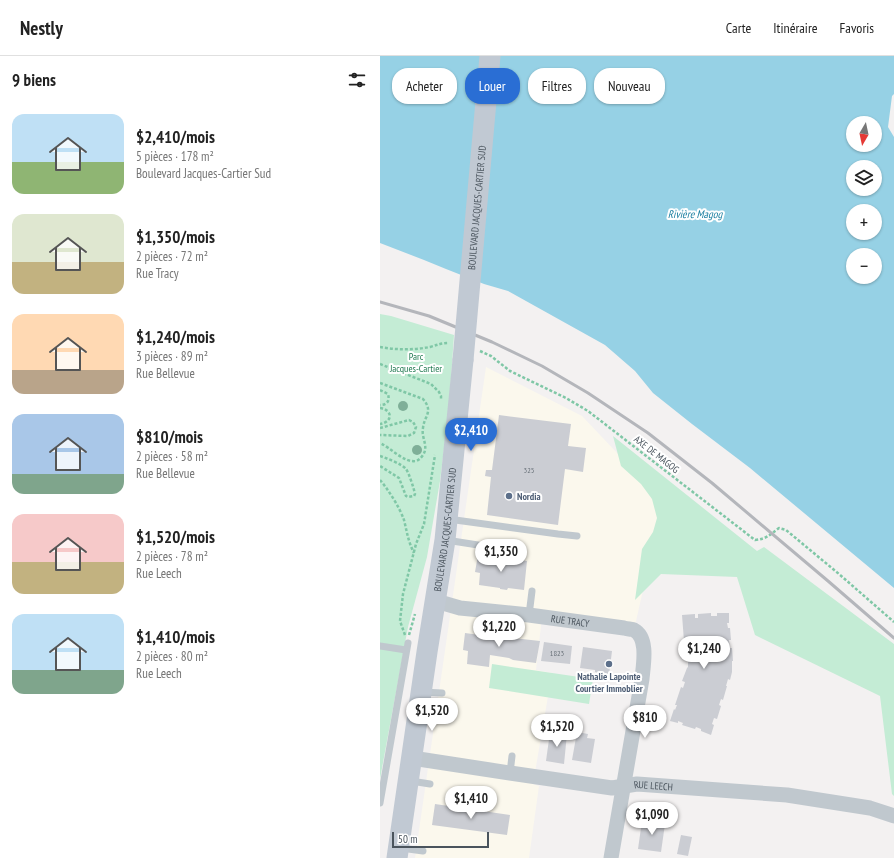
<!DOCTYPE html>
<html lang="fr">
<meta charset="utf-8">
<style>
:root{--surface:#fff;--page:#f2f2f2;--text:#222;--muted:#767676;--line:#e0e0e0;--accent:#2a6ed4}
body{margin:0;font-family:"PT Sans Narrow",sans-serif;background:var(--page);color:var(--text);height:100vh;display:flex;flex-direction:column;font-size:15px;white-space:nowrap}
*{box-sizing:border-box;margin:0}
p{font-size:13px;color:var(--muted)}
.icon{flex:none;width:22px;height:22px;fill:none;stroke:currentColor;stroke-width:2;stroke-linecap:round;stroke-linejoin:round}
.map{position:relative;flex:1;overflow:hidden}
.panel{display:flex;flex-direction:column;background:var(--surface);width:380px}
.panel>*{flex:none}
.banner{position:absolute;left:12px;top:12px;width:380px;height:36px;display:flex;gap:8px}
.needle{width:26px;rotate:189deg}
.controls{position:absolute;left:466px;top:60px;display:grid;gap:8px}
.controls a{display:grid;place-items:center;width:36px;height:36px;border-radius:50%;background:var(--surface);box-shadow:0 1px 3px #0004;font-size:20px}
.scale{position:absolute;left:12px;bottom:10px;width:97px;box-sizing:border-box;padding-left:4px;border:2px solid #4a545d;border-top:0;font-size:11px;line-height:14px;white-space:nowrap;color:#4a545d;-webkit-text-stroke:3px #fff;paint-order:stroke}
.price{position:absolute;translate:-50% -34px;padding:0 9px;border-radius:14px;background:#fff;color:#222;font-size:13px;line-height:26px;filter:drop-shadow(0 1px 2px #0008)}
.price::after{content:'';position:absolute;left:50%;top:24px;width:12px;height:9px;margin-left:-6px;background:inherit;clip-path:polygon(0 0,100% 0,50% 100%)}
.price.on{background:var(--accent);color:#fff}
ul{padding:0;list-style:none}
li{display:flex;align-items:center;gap:12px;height:100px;padding:0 12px}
li span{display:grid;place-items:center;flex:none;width:112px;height:80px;border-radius:12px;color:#555}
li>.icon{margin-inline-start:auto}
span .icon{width:48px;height:48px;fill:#fffc;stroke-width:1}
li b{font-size:17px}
h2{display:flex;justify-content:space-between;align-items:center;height:48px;padding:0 12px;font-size:17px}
.tag{padding:0 14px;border-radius:16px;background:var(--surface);box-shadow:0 1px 3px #0004;font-size:14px;line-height:36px}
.tag.on{background:var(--accent);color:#fff}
header{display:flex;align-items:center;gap:24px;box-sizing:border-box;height:56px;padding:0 20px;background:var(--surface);border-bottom:1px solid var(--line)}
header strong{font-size:19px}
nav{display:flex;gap:22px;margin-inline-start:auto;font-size:14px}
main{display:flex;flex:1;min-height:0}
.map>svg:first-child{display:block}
.commercial{fill:#fbf8ed}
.green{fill:#c4ecd5}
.water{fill:#96d1e5;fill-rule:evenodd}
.building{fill:#cbcdd3}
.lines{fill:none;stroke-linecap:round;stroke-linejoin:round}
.path{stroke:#7fc7a6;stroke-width:2.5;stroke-dasharray:3 2;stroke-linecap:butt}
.service{stroke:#c0c8ce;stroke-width:7}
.minor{stroke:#c0c8ce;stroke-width:15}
.secondary{stroke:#c1c9d3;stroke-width:21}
.rail{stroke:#b4b6bb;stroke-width:3}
.secondary-bridge{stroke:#c1c9d3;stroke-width:21}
.tree{fill:#7faf98}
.service-dot{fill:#5c6f8a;stroke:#fff;stroke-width:1.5}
.labels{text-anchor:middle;stroke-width:4;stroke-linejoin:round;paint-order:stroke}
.number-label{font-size:8px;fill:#6a727a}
.street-label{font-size:10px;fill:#4a545d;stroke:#fff}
.park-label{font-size:10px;fill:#207950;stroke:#fff}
.service-label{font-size:10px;font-weight:bold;fill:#4e5e75;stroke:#fff;text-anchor:start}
.water-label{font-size:11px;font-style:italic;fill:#1a7fa1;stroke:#fff}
</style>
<header>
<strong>Nestly</strong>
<nav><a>Carte</a><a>Itinéraire</a><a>Favoris</a></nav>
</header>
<main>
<section class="panel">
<h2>9 biens<svg class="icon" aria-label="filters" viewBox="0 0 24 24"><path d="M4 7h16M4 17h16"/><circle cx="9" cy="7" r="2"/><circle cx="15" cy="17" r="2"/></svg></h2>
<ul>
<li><span style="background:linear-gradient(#bfe0f5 60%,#8fb573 0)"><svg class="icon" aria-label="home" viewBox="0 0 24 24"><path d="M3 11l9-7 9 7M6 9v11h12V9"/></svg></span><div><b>$2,410/mois</b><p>5 pièces · 178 m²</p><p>Boulevard Jacques-Cartier Sud</p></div></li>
<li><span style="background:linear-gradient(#dfe7d0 60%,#c2b280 0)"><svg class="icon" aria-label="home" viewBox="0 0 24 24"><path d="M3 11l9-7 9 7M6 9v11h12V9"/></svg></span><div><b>$1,350/mois</b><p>2 pièces · 72 m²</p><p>Rue Tracy</p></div></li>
<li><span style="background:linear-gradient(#ffd9b3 70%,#b9a48a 0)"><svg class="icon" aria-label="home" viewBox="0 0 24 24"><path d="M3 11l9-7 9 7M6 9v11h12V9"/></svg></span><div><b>$1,240/mois</b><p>3 pièces · 89 m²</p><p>Rue Bellevue</p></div></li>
<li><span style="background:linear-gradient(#a9c7e8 75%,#7fa58c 0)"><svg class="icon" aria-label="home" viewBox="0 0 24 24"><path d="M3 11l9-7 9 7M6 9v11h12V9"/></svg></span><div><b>$810/mois</b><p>2 pièces · 58 m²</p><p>Rue Bellevue</p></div></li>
<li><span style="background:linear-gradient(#f6c9c9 60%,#c2b280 0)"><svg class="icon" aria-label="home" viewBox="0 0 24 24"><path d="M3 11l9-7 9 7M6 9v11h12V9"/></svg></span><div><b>$1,520/mois</b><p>2 pièces · 78 m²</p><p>Rue Leech</p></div></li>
<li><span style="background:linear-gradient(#bfe0f5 70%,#7fa58c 0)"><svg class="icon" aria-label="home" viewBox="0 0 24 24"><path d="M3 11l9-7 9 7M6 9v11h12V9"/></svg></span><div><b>$1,410/mois</b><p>2 pièces · 80 m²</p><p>Rue Leech</p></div></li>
</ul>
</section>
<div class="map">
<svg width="514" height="802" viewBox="0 0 514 802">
<rect width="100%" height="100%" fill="#f3f1f1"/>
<polygon class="commercial" points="106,311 202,360 277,439 279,463 254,574 162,561 156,614 172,617 153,728 159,730 149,802 35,802"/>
<g class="green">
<polygon points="0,258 11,260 74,279 69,352 60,425 47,501 28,571 0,723"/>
<polygon points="233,380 377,495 384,491 514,588 514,740 512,738 500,640 375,579 357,521 281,518 255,544 262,493 273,476 277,462 272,443 261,428 241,410"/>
<polygon points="112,608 213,623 209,648 109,632"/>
</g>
<path class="water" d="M0 0H514V38L512 40 508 71 514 81V532L370 412 312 368 273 337 255 315 225 289 128 235 104 228 66 213 44 204 0 187ZM473 67H495V89H473ZM473 111H495V133H473ZM473 155H495V177H473ZM473 199H495V221H473Z"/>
<g class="building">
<polygon points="119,359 191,368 188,390 206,392 203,416 185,413 178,469 107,459 111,421 105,420 106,414 112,414"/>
<polygon points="98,499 147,505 144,534 128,532 127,534 120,533 120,532 99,529 100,517 95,516"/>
<polygon points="331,557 331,560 337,560 337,557 349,557 349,567 347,567 348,572 350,572 351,584 349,584 350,592 352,592 353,605 352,605 352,616 350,624 348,623 346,630 347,630 343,644 341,643 339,649 341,650 337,663 334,662 332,668 334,669 331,679 321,675 321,673 316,671 315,673 302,669 303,667 298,665 298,667 290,665 294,653 295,654 297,649 295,649 301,631 303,632 305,626 302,625 307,612 308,611 308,602 306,602 305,592 307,592 307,585 304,585 302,559 315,558 315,562 318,562 318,558"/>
<polygon points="107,575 133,579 133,582 160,585 156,607 133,604 129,602 110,599 109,611 87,608 88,595 83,594 85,577 107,580"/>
<polygon points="164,586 192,590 190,608 161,605"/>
<polygon points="203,591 232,595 229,619 215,616 215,614 200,612"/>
<polygon points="170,676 187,678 184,708 166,705"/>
<polygon points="197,676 208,678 207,682 215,683 211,707 192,704"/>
<polygon points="55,748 130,759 127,779 52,769"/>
<polygon points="262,765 285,768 281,796 258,793"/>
<polygon points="301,779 312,781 308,800 297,798"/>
</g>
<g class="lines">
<g class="path">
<path d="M0 291C16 294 34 294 50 291 57 289 61 287 69 287"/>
<path d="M100 295 111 300 130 315 186 342 208 355 375 484C386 483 390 479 399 472L406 474 459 518 514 566"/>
<polyline points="0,308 51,328 59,336 61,340 61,344"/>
<path d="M0 327 43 343C54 356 44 360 43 372 41 382 49 390 43 399 41 402 39 404 36 405 24 407 11 392 0 387"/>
<path d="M0 334 8 338C10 345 7 349 0 349"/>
<path d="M0 352C13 354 13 366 0 368"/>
<polyline points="0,372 29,364 33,366 36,371 34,377 28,380 0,379"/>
<path d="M0 400C6 402 22 408 26 413 29 417 34 433 35 438L34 440 28 441 26 440 19 422 0 410"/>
<path d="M0 424C8 433 20 452 24 464 27 476 28 485 34 497"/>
<polyline points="25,579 20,565 23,538 36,488 44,468 55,399"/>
<polyline points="29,579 35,558"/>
</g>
<g class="service">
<polyline points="68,463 178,478 197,480"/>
<polyline points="66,484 98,489"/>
<polyline points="149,559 152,535"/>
<polyline points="0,590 26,594"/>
<polyline points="42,636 62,637"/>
<polyline points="130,717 132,700"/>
<polyline points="31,725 50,728"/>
<polyline points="0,747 28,587"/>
<polyline points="21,792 43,795"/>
</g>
<g class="minor">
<path id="s1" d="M56 545 80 552 149 559 244 572C247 573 252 573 254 574 269 582 263 610 262 623L231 802"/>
<path id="s2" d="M32 702 130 717 232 732 257 728 407 739 490 752 514 760"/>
</g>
<path class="secondary" id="s3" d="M17 802 47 596 65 484 83 304"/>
<polyline class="rail" points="0,246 49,260 112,286 162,310 208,337 268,377 332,427 448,525 514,582"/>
<path class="secondary-bridge" id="s4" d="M83 304 110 0"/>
</g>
<g class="tree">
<circle cx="23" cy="350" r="5"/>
<circle cx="37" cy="394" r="5"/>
</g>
<g class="service-dot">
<circle cx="129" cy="440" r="4"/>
<circle cx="229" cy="608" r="4"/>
</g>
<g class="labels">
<g class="number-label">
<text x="149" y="417">325</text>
<text x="177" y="600">1823</text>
</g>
<g class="street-label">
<text dy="4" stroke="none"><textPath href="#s4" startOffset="153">BOULEVARD JACQUES-CARTIER SUD</textPath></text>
<text transform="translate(277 398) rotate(38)" y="4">AXE DE MAGOG</text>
<text dy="4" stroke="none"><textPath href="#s3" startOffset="332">BOULEVARD JACQUES-CARTIER SUD</textPath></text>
<text dy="4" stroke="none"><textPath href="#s1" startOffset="136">RUE TRACY</textPath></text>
<text dy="4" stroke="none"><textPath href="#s2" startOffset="244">RUE LEECH</textPath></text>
</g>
<g class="park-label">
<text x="36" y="304">Parc<tspan x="36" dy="12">Jacques-Cartier</tspan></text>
</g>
<g class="service-label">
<text x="137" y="444">Nordia</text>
<text x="229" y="624" text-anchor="middle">Nathalie Lapointe<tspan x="229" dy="12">Courtier Immoblier</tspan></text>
</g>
<g class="water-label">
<text x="315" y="162">Rivière Magog</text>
</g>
</g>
</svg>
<div class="controls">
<a><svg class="needle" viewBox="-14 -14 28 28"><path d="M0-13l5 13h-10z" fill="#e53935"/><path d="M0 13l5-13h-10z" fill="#767676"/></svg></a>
<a><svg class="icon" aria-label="layers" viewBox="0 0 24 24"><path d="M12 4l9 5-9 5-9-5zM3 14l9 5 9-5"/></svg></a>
<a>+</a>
<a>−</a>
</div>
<div class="scale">50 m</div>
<b class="price on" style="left:91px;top:396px">$2,410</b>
<b class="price" style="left:121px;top:517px">$1,350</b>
<b class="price" style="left:119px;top:592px">$1,220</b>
<b class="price" style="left:324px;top:614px">$1,240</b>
<b class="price" style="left:52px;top:676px">$1,520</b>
<b class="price" style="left:265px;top:683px">$810</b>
<b class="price" style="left:177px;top:692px">$1,520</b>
<b class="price" style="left:91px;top:764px">$1,410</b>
<b class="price" style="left:272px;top:780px">$1,090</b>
<div class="banner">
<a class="tag">Acheter</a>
<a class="tag on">Louer</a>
<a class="tag">Filtres</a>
<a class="tag">Nouveau</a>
</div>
</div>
</main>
